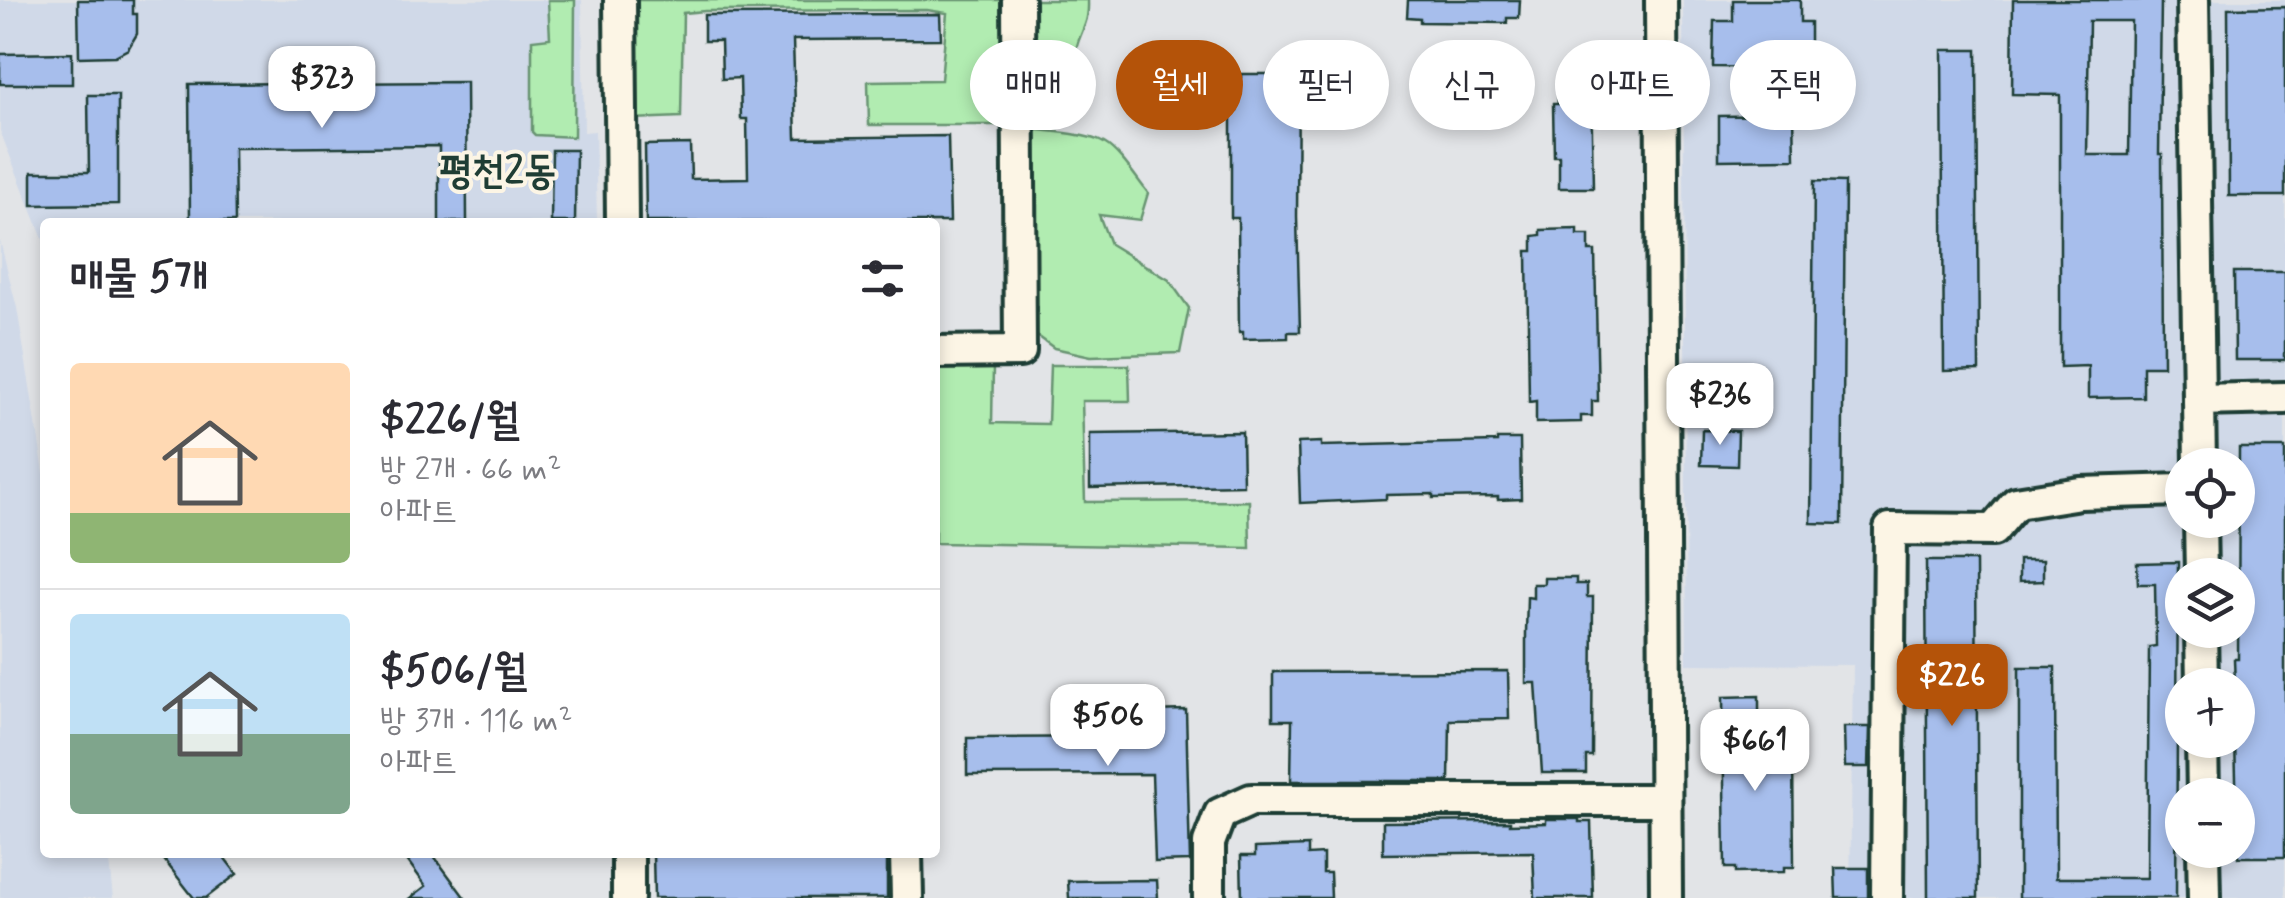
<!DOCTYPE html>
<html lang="ko">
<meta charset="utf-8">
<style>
:root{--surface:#fff;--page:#f7f7f7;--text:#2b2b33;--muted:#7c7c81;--line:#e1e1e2;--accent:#b45309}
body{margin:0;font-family:Mynerve,"Poor Story",sans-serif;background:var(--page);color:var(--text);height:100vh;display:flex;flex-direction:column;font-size:38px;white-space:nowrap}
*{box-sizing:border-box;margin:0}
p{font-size:32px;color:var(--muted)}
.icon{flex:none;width:55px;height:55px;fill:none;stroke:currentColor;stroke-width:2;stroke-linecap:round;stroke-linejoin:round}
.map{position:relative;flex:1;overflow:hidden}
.side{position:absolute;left:40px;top:218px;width:900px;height:640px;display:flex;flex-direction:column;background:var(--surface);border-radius:10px;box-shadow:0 5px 15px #0003}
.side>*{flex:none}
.top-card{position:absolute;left:970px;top:40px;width:950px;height:90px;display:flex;gap:20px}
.controls{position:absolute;left:2165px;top:448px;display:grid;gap:20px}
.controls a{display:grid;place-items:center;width:90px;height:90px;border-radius:50%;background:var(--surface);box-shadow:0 5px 15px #0003;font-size:50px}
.price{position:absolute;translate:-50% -85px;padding:0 22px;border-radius:20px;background:#fff;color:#222;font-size:32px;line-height:65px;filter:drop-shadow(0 2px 5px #0008)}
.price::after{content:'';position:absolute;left:50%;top:60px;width:30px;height:22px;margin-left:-15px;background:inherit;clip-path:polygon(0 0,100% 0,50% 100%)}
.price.selected{background:var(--accent);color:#fff}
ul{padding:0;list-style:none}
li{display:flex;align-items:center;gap:30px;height:250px;padding:0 30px}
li+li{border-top:2px solid var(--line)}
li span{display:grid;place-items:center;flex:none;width:280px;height:200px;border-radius:10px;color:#555}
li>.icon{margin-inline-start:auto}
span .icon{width:120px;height:120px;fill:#fffc;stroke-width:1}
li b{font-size:42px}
h2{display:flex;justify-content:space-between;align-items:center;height:120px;padding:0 30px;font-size:42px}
.pill{padding:0 35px;border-radius:45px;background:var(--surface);box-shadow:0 5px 15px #0003;font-size:35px;line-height:90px}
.pill.selected{background:var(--accent);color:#fff}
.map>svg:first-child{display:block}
.built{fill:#d0d9e8;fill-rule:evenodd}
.green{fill:#b1ecb1;stroke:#689472;stroke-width:2.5}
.building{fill:#a7beec;stroke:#1f3d34;stroke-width:2.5;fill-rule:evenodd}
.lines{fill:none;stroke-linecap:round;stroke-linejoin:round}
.minor-casing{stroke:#1f3d34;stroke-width:38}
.minor{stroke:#fcf5e5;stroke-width:30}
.labels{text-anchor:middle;stroke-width:8;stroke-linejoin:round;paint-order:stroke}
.quarter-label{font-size:40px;font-weight:bold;fill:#1f3d34;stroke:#fcf5e5}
</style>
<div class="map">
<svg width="2285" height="898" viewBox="0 0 2285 898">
<rect width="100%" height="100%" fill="#e2e4e7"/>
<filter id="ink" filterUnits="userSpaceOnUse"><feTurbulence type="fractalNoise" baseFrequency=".01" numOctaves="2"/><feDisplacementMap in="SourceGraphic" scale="20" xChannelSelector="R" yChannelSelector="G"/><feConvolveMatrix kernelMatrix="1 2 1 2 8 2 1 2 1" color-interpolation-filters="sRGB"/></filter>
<g filter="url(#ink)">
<g class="built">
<polygon points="0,0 582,0 584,132 595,131 597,222 45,222 45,244 0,131"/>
<path d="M1683 0H2285V898H1850L1853 665 1687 664ZM2182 465H2238V520H2182ZM2182 575H2238V630H2182ZM2182 685H2238V740H2182ZM2182 795H2238V850H2182Z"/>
<polygon points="0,241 17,308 45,478 45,852 108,853 113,898 0,898"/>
</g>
<g class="green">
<polygon points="548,0 575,0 574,137 535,135 532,132 532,40 550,38"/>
<polygon points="631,0 1004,0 1004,125 869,125 868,81 941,80 947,13 927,10 705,11 683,13 681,117 632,119"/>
<path d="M1034 0H1088C1089 25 1082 27 1076 49 1069 75 1073 83 1055 104H1046L1035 90Z"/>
<path d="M1030 129C1049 131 1088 134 1104 143 1120 152 1136 178 1148 193L1140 220 1099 215 1110 244 1169 280 1189 308 1180 353 1091 356 1054 348 1035 334Z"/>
<polygon points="1050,365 1129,365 1130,401 1082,401 1085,502 1249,501 1250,548 935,543 935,367 993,367 992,423 1048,424"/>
</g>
<g class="building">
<polygon points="78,0 133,0 133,14 137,14 137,34 128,49 115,56 79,57"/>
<polygon points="1408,0 1520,0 1519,18 1507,18 1507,23 1420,22 1420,18 1407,17"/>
<polygon points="1733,0 1800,0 1800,22 1810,22 1810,68 1713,67 1714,21 1733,21"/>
<path d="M2013 0H2161L2159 154H2162L2163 366H2143V397L2088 398V366L2060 367V95L2012 94ZM2089 21H2131L2129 155H2087Z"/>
<polygon points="2285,7 2285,196 2229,196 2228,8"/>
<polygon points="940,14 941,39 793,40 796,138 948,136 950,222 646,222 645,145 690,144 691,179 748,178 747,119 741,119 740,78 722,79 721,41 704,41 704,15"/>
<polygon points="1942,50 1977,50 1979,370 1944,371"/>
<polygon points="72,53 72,84 0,84 0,54"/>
<polygon points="1241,74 1286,74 1286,78 1298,78 1297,217 1300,332 1288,332 1288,338 1243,339 1243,332 1239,332 1238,218 1231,218 1231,111 1237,111 1237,79 1241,78"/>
<polygon points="1557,80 1591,80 1593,188 1559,188 1559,156 1554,156 1553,104 1558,104"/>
<polygon points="466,82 467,222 439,222 439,146 234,148 235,222 190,222 189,84"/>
<polygon points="88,95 118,95 118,204 32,205 32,172 89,172"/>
<polygon points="1794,115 1795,159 1719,160 1719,116"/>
<polygon points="552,150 576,150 575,222 551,222"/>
<polygon points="1814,181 1845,182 1842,524 1811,523"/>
<polygon points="1578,229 1578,235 1589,235 1589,251 1595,251 1598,401 1592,401 1592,416 1581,416 1581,422 1536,423 1536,401 1529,402 1527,251 1533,251 1533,236 1541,235 1541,230"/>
<polygon points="2234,272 2285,272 2285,360 2235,360"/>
<polygon points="1702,430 1738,431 1737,466 1701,465"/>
<polygon points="1242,432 1243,485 1090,488 1090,434"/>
<polygon points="1497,439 1520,439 1521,499 1498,500 1498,497 1433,498 1433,494 1386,495 1386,499 1300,503 1298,443 1321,442 1321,446 1497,442"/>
<polygon points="2239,448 2285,448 2285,857 2238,857 2235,740 2238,740 2238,685 2235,685 2234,659 2238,659"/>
<polygon points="2019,560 2043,560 2043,581 2019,582"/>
<polygon points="1926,561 1976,561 1978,898 1928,898"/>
<polygon points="2178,562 2176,898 2019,898 2019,667 2055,667 2056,878 2147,878 2149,647 2156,646 2155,584 2138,584 2137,563"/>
<polygon points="1544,578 1576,578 1576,584 1587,584 1587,597 1593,597 1592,756 1586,756 1586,773 1542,773 1536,683 1526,683 1526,633 1527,597 1533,598 1533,584 1544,584"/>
<polygon points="1508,671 1509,719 1450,720 1449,781 1291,781 1292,720 1273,720 1273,672"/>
<polygon points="1759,696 1759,750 1783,750 1783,755 1793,755 1794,867 1784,867 1784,872 1735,873 1735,868 1725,868 1723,697"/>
<polygon points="1186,710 1190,861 1155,862 1152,774 967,775 967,738 1151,737 1150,711"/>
<polygon points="1844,727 1870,727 1869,767 1845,767"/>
<polygon points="1546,819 1579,819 1579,822 1591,822 1593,898 1535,898 1533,852 1383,854 1383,822 1510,821 1510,824 1546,823"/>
<polygon points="1308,846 1308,855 1323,854 1323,873 1330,873 1331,898 1242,898 1241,856 1255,856 1255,848"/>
<polygon points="158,852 220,852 237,874 206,898 194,898"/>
<polygon points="401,852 431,852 465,898 410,898 426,886"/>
<polygon points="653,852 887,852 887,898 654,898"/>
<polygon points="1835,868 1868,868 1868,898 1836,898"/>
<polygon points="1157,880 1158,898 1069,898 1068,881"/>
</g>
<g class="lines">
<g class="minor-casing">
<g id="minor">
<polyline points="620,0 622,222"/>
<polyline points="1661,0 1666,898"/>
<polyline points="2193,0 2199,400"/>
<polyline points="935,352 1020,351 1018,0"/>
<polyline points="2200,465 2199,400 2285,398"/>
<polyline points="2200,520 2201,575"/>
<polyline points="2201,630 2202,685"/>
<polyline points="2202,740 2203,795"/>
<polyline points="2203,850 2204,898"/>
<polyline points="628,852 628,898"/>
<polyline points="906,852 907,898"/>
<polyline points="1209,898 1209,843 1220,814 1251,800 1665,800"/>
<polyline points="1887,898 1890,529 1993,530 2016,503 2080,493 2182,490"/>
</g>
</g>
<use href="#minor" class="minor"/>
</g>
</g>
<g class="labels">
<g class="quarter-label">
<text x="498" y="183">평천2동</text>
</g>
</g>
</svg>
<div class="controls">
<a><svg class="icon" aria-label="locate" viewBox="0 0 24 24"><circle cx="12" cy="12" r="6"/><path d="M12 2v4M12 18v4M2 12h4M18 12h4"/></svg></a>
<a><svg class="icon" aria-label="layers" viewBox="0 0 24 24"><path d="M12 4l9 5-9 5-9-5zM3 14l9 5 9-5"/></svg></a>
<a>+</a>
<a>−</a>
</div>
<b class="price" style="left:322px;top:131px">$323</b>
<b class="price" style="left:1720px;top:448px">$236</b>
<b class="price selected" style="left:1952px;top:729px">$226</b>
<b class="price" style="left:1108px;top:769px">$506</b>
<b class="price" style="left:1755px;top:794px">$661</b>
<div class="top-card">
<a class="pill">매매</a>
<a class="pill selected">월세</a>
<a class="pill">필터</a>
<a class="pill">신규</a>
<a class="pill">아파트</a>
<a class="pill">주택</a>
</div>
<section class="side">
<h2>매물 5개<svg class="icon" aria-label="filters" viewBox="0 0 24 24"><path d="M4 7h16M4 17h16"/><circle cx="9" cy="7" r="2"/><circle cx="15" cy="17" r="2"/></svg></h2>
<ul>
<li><span style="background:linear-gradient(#ffd9b3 75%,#8fb573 0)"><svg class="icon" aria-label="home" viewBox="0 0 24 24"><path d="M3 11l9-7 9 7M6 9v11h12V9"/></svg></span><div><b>$226/월</b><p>방 2개 · 66 m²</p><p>아파트</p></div></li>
<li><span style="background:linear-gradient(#bfe0f5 60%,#7fa58c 0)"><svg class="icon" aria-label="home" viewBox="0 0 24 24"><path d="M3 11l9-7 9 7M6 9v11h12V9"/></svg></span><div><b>$506/월</b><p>방 3개 · 116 m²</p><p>아파트</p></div></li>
</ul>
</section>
</div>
